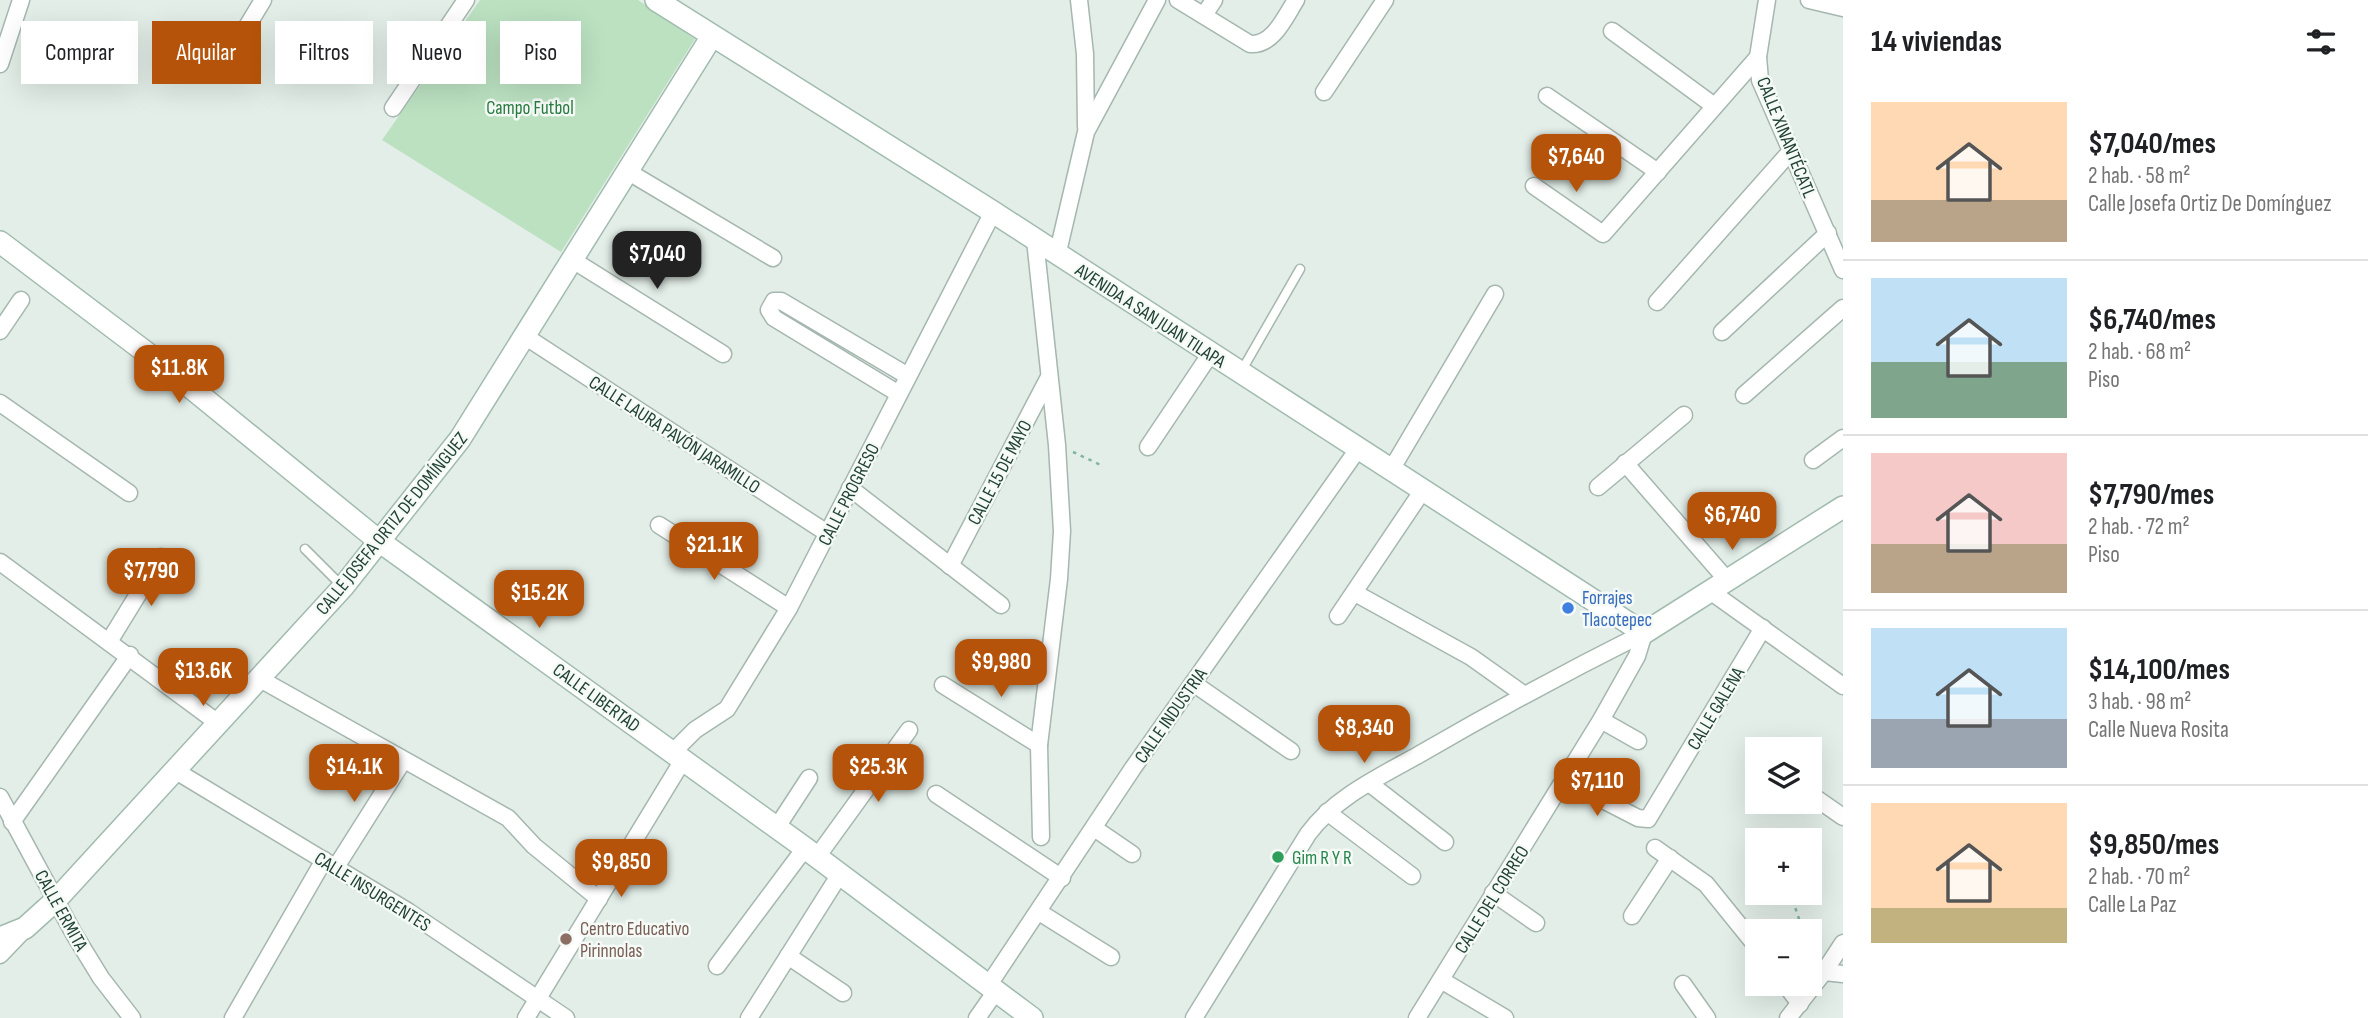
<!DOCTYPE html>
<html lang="es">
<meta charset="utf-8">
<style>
:root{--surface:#fff;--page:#f6f6f6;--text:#202124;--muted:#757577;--line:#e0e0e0;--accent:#b45309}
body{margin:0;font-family:"Sofia Sans Condensed",sans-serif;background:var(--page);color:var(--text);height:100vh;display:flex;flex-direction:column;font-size:26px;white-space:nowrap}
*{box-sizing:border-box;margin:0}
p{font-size:23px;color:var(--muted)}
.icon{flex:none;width:38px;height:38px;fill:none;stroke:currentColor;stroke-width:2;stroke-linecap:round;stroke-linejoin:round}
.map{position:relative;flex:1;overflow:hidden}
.drawer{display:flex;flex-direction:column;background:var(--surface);width:525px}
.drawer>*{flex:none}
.hud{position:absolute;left:21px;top:21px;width:665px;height:63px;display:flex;gap:14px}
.tools{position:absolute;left:1745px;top:737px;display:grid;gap:14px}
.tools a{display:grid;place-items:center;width:77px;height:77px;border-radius:0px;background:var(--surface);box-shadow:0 7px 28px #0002;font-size:35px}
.price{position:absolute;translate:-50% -60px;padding:0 16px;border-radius:14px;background:var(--accent);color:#fff;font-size:23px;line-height:46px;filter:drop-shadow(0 2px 4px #0008)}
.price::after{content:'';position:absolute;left:50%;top:42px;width:21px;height:16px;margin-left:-10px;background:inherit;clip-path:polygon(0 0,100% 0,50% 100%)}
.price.current{background:#222;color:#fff}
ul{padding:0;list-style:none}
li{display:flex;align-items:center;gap:21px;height:175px;padding:0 28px}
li+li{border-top:2px solid var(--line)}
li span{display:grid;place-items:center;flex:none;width:196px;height:140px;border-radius:0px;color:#555}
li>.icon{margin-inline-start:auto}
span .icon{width:84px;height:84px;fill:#fffc;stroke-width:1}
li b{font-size:30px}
h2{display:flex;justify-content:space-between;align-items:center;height:84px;padding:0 28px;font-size:30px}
.chip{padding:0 24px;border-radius:0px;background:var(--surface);box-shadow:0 7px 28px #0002;font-size:24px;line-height:63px}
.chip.current{background:var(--accent);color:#fff}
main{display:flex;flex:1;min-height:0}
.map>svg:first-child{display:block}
.green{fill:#bbe1c1}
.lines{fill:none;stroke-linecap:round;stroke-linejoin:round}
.lane-casing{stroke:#a5b7af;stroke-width:11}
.street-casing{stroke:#a5b7af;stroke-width:19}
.secondary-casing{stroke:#a1bbaf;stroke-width:24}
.path{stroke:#81b5a0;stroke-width:2.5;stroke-dasharray:3.5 5;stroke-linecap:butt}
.lane{stroke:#fff;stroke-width:8}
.street{stroke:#fff;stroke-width:16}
.secondary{stroke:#fff;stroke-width:21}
.shop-dot{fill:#3f7fe0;stroke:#f5faf7;stroke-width:2.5}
.leisure-dot{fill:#2e9e5b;stroke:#f5faf7;stroke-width:2.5}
.education-dot{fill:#8d6e63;stroke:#f5faf7;stroke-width:2.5}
.labels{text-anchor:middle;stroke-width:5;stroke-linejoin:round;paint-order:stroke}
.park-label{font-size:19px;fill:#277c40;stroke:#f5faf7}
.street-label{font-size:19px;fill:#214236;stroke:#f5faf7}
.shop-label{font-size:19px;fill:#366cbe;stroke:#f5faf7;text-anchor:start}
.leisure-label{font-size:19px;fill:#27864d;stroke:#f5faf7;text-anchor:start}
.education-label{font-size:19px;fill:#785e54;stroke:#f5faf7;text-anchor:start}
</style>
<main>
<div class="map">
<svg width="1843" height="1018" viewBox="0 0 1843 1018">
<rect width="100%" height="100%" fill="#e3eee8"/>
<polygon class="green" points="480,0 638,0 695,39 561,252 382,140"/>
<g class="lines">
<g class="lane-casing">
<g id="lane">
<polyline points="1242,370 1300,269"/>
<polyline points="305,549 343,587"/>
</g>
</g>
<g class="street-casing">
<g id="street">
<polyline points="1079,0 1085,54 1086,127"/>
<path d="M1178 0 1250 44C1273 46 1285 17 1296 0"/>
<polyline points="1767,0 1758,57 1760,80 1843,270"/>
<polyline points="1809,0 1843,8"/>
<polyline points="1204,15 1214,0"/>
<polyline points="1612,31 1713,105"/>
<polyline points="228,58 263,0"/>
<polyline points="0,64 21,0"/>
<polyline points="1324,92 1385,0"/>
<polyline points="1547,96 1658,172"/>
<polyline points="393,108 466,0"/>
<polyline points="627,171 773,258"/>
<polyline points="1534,186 1603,234 1758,57"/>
<polyline points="1035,240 1057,445 1062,531 1059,579 1039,745 1041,837"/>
<polyline points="1057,256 1086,132 1157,0"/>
<polyline points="571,259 723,354"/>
<polyline points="1657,302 1791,151"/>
<polyline points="0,331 21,300"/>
<polyline points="1722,332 1828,233"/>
<polyline points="523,335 827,533"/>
<polyline points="899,394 774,318 769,310 774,301 781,301 908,376"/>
<polyline points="1744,395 1843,308"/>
<polyline points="0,403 129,493"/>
<polyline points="1148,447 1211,353"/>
<polyline points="1813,460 1843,438"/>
<polyline points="1625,463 1727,580"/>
<polyline points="1391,470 1495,294"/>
<polyline points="1598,487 1684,415"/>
<polyline points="850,488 1001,605"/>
<polyline points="659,525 789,608"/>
<polyline points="0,562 218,723"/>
<polyline points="950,566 1048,379"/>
<polyline points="1710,591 1843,686"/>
<polyline points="1355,593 1471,657 1523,694"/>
<polyline points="1338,616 1423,490"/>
<polyline points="110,640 161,557"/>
<polyline points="260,679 508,818 534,846 599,899"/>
<polyline points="1193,683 1291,751"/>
<polyline points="943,685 1039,745"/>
<polyline points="1601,720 1638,741"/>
<polyline points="673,752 695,730 727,709 789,608 993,212"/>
<polyline points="176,771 409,912 566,1018"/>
<polyline points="1564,780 1638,818 1648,819 1763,628"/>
<polyline points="1369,783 1445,842"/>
<polyline points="936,794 1062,878"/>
<polyline points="1810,794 1843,817"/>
<polyline points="0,797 74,934 101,978 132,1018"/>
<polyline points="1327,812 1412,876"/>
<polyline points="12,822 130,655"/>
<polyline points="777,827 809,778"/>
<polyline points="1094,828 1132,854"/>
<polyline points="1655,848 1706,884 1757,947"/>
<polyline points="817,857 909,730"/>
<polyline points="336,867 403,761"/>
<polyline points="1493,893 1536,923"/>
<polyline points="1039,912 1111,957"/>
<polyline points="1632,916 1670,858"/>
<polyline points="0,955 23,931"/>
<polyline points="788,956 843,993"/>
<polyline points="717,966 805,848"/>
<polyline points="1824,972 1843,943"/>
<polyline points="1441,980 1505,1018"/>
<polyline points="1683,984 1707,1018"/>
<polyline points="1785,984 1800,1004"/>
<polyline points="988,986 1133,768 1358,449"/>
<polyline points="233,1018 324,860"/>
<polyline points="526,1018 683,760"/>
<polyline points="749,1018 840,874"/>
<polyline points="977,1018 996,991"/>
<path d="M1194 1018 1308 834C1335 797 1381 776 1420 754 1494 711 1568 671 1644 633"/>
<polyline points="1417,1018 1601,720 1637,656 1644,633"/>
<polyline points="1788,1018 1824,972 1843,974"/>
</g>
</g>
<g class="secondary-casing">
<g id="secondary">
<polyline points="656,0 993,212 1644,633 1843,507"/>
<polyline points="0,242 168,369 379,541 805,848 1032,1018"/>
<polyline points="0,938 25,928 56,900 343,587 460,439 712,36"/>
</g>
</g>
<g class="path">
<polyline points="1073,452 1103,466"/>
<polyline points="1790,892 1803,931"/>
<polyline points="1810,949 1813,959"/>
</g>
<use href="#lane" class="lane"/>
<use href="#street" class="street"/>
<use href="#secondary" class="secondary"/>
</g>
<circle class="shop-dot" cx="1568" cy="608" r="7"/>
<circle class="leisure-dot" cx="1278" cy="857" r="7"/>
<circle class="education-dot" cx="566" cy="939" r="7"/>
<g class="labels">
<g class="park-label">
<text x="530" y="114">Campo Futbol</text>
</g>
<g class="street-label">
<text transform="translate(1787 137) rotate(68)" y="7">CALLE XINANTÉCATL</text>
<text transform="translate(1151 315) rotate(33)" y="7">AVENIDA A SAN JUAN TILAPA</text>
<text transform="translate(675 434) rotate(33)" y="7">CALLE LAURA PAVÓN JARAMILLO</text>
<text transform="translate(999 472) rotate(-62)" y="7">CALLE 15 DE MAYO</text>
<text transform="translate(848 494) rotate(-63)" y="7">CALLE PROGRESO</text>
<text transform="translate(391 523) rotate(-51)" y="7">CALLE JOSEFA ORTIZ DE DOMÍNGUEZ</text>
<text transform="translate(597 697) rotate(36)" y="7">CALLE LIBERTAD</text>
<text transform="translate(1715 708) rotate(-59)" y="7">CALLE GALENA</text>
<text transform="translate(1170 715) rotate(-55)" y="7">CALLE INDUSTRIA</text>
<text transform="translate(373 891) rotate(32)" y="7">CALLE INSURGENTES</text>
<text transform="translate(1491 899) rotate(-58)" y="7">CALLE DEL CORREO</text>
<text transform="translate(62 910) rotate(61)" y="7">CALLE ERMITA</text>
</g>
<g class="shop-label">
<text x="1582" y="604">Forrajes<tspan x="1582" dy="22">Tlacotepec</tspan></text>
</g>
<g class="leisure-label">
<text x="1292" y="864">Gim R Y R</text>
</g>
<g class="education-label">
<text x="580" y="935">Centro Educativo<tspan x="580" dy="22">Pirinnolas</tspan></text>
</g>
</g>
</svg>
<div class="tools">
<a><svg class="icon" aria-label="layers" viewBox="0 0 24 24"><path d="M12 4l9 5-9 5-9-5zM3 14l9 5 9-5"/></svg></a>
<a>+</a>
<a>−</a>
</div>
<b class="price" style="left:1576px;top:194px">$7,640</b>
<b class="price current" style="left:657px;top:291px">$7,040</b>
<b class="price" style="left:179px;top:405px">$11.8K</b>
<b class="price" style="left:1732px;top:552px">$6,740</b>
<b class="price" style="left:714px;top:582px">$21.1K</b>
<b class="price" style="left:151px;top:608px">$7,790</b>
<b class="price" style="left:539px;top:630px">$15.2K</b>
<b class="price" style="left:1001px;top:699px">$9,980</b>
<b class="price" style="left:203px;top:708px">$13.6K</b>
<b class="price" style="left:1364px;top:765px">$8,340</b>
<b class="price" style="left:354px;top:804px">$14.1K</b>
<b class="price" style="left:878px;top:804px">$25.3K</b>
<b class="price" style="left:1597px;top:818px">$7,110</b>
<b class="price" style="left:621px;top:899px">$9,850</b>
<div class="hud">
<a class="chip">Comprar</a>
<a class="chip current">Alquilar</a>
<a class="chip">Filtros</a>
<a class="chip">Nuevo</a>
<a class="chip">Piso</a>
</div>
</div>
<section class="drawer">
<h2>14 viviendas<svg class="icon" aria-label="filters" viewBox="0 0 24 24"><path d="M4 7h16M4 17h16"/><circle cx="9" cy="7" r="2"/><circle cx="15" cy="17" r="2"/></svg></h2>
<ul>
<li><span style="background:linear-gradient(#ffd9b3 70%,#b9a48a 0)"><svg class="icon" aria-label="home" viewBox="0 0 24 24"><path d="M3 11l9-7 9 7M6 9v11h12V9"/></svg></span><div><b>$7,040/mes</b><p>2 hab. · 58 m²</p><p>Calle Josefa Ortiz De Domínguez</p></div></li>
<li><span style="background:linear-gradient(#bfe0f5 60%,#7fa58c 0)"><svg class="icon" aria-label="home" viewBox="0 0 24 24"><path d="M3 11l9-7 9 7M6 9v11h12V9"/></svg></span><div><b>$6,740/mes</b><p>2 hab. · 68 m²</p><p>Piso</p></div></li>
<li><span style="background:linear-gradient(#f6c9c9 65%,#b9a48a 0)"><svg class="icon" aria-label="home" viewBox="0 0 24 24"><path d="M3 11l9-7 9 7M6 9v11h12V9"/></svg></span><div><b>$7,790/mes</b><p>2 hab. · 72 m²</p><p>Piso</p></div></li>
<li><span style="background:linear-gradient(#bfe0f5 65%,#9aa5b1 0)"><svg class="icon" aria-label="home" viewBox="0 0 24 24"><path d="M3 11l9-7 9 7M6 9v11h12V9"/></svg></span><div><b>$14,100/mes</b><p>3 hab. · 98 m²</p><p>Calle Nueva Rosita</p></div></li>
<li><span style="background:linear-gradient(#ffd9b3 75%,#c2b280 0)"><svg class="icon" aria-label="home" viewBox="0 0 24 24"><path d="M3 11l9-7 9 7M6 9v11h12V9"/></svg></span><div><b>$9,850/mes</b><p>2 hab. · 70 m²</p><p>Calle La Paz</p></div></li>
</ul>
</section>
</main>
